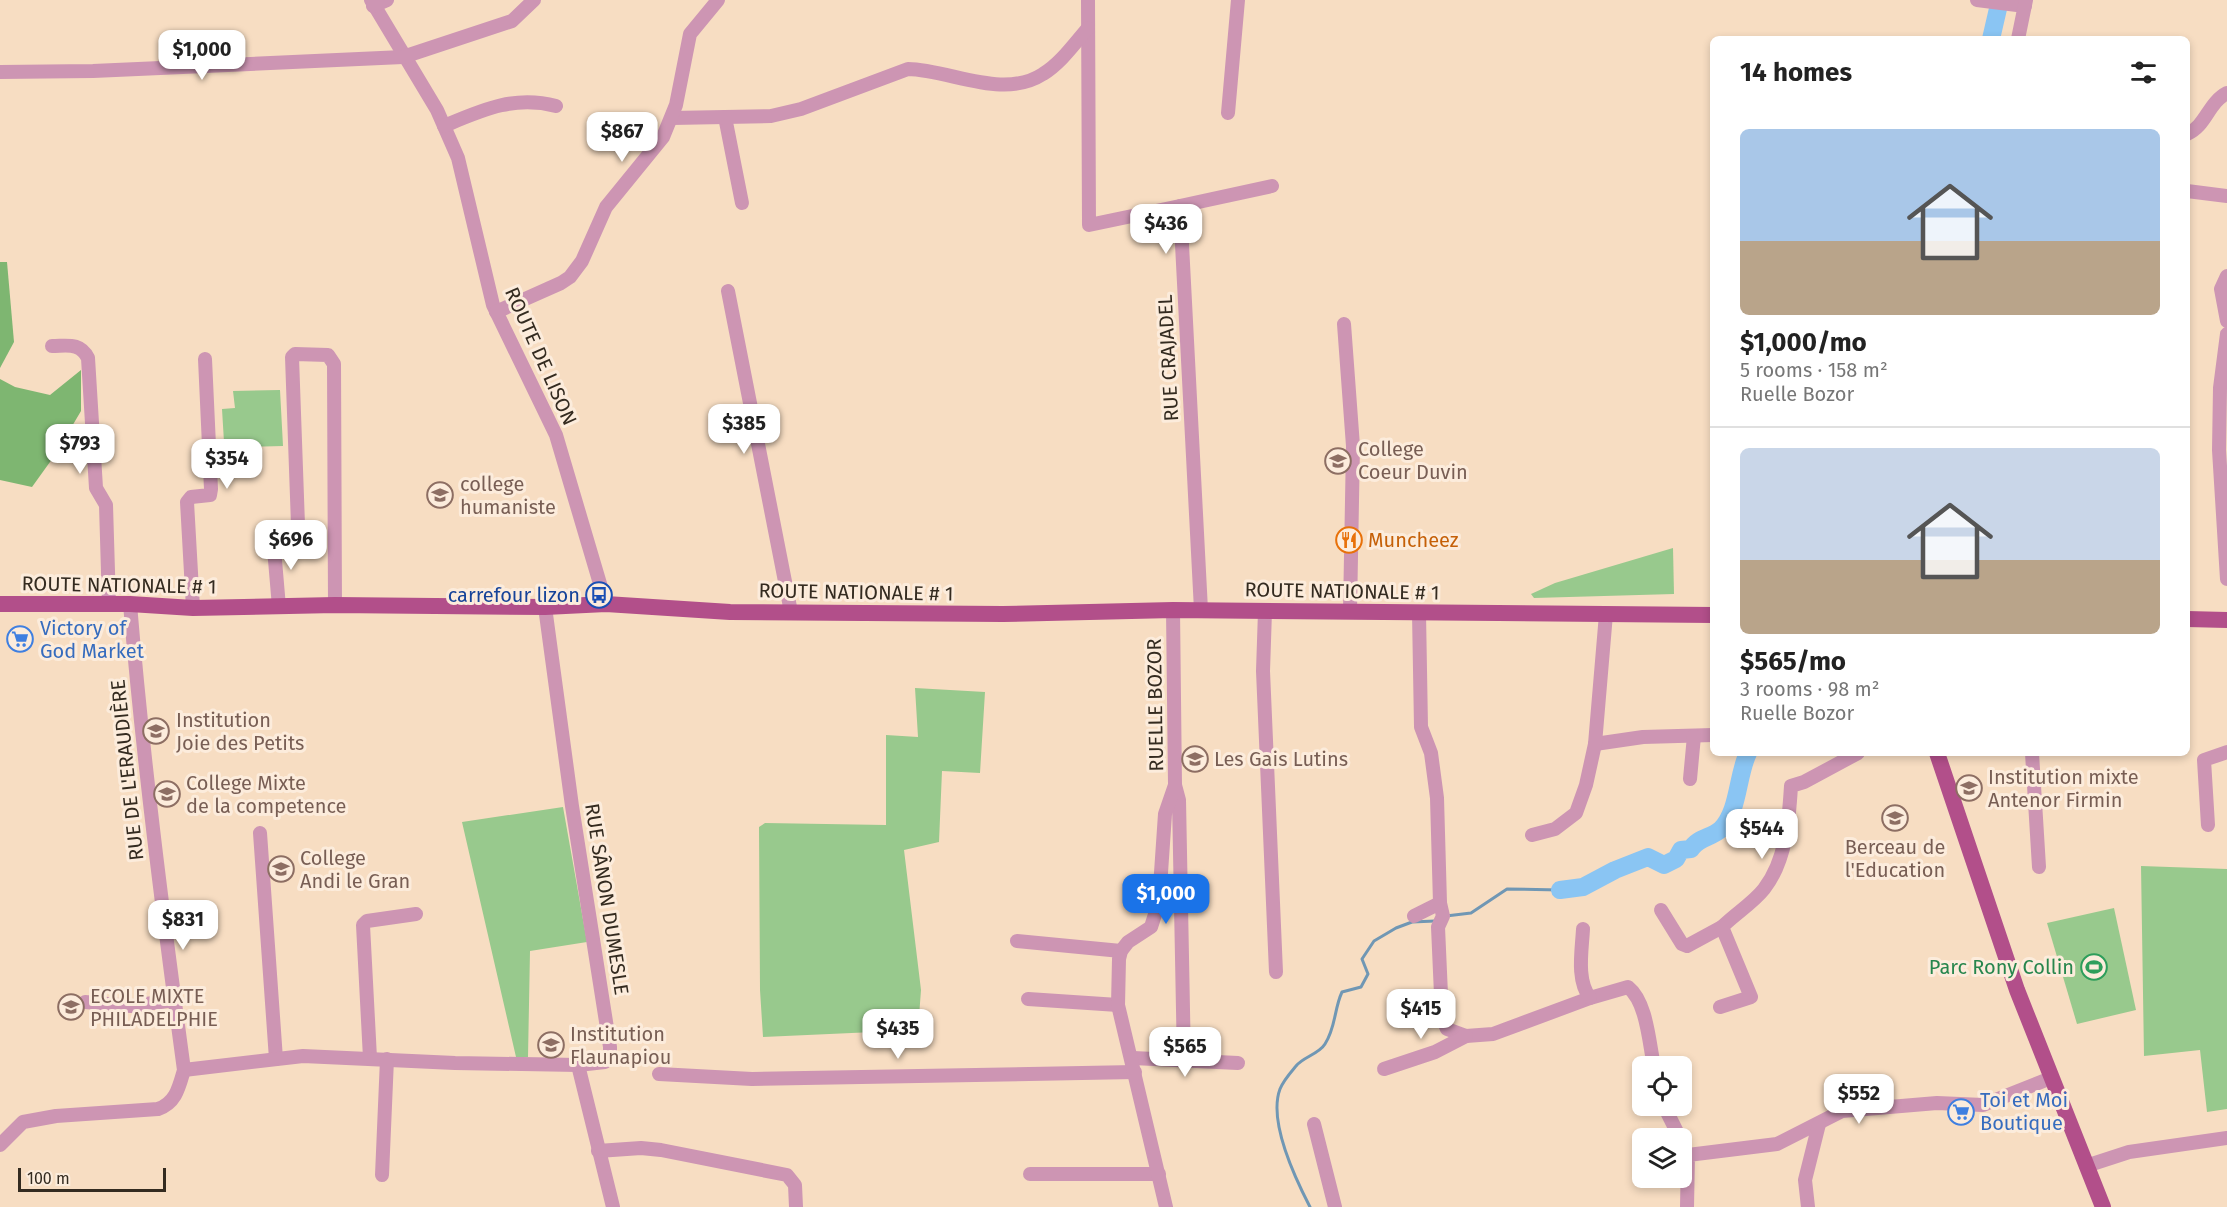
<!DOCTYPE html>
<meta charset="utf-8">
<style>
:root{--surface:#fff;--page:#f6f6f6;--text:#222;--muted:#767676;--line:#e0e0e0;--accent:#1a73e8}
body{margin:0;font-family:"Fira Sans",sans-serif;background:var(--page);color:var(--text);height:100vh;display:flex;flex-direction:column;font-size:22px;white-space:nowrap}
*{box-sizing:border-box;margin:0}
p{font-size:20px;color:var(--muted)}
.icon{flex:none;width:33px;height:33px;fill:none;stroke:currentColor;stroke-width:2;stroke-linecap:round;stroke-linejoin:round}
.map{position:relative;flex:1;overflow:hidden}
.details{position:absolute;left:1710px;top:36px;width:480px;height:720px;display:flex;flex-direction:column;background:var(--surface);border-radius:9px;box-shadow:0 3px 9px #0003}
.details>*{flex:none}
.tools{position:absolute;left:1632px;top:1056px;display:grid;gap:12px}
.tools a{display:grid;place-items:center;width:60px;height:60px;border-radius:9px;background:var(--surface);box-shadow:0 3px 9px #0003;font-size:30px}
.scale{position:absolute;left:18px;bottom:15px;width:148px;box-sizing:border-box;padding-left:6px;border:3px solid #342b20;border-top:0;font-size:16px;line-height:21px;white-space:nowrap;color:#342b20;-webkit-text-stroke:4px #fcecdc;paint-order:stroke}
.price{position:absolute;translate:-50% -51px;padding:0 14px;border-radius:12px;background:#fff;color:#222;font-size:20px;line-height:39px;filter:drop-shadow(0 2px 3px #0008)}
.price::after{content:'';position:absolute;left:50%;top:36px;width:18px;height:14px;margin-left:-9px;background:inherit;clip-path:polygon(0 0,100% 0,50% 100%)}
.price.current{background:var(--accent);color:#fff}
ul{padding:0;list-style:none}
li{display:grid;align-content:center;gap:12px;height:318px;padding:0 30px}
li+li{border-top:2px solid var(--line)}
li span{display:grid;place-items:center;height:186px;border-radius:9px;color:#555}
li>.icon{margin-inline-start:auto}
span .icon{width:108px;height:108px;fill:#fffc;stroke-width:1}
li b{font-size:26px}
h2{display:flex;justify-content:space-between;align-items:center;height:72px;padding:0 30px;font-size:26px}
.map>svg:first-child{display:block}
.green{fill:#98c98d}
.forest{fill:#7eb671}
.lines{fill:none;stroke-linecap:round;stroke-linejoin:round}
.stream{stroke:#7097b4;stroke-width:3}
.river{stroke:#8ac5f3;stroke-width:18}
.minor{stroke:#cd95b3;stroke-width:14}
.major{stroke:#b24f8a;stroke-width:16}
.labels{text-anchor:middle;stroke-width:6;stroke-linejoin:round;paint-order:stroke}
.street-label{font-size:20px;fill:#342b20;stroke:#fcecdc}
.education-label{font-size:20px;fill:#785e54;stroke:#fcecdc;text-anchor:start}
.food-label{font-size:20px;fill:#c56008;stroke:#fcecdc;text-anchor:start}
.transit-label{font-size:20px;fill:#164399;stroke:#fcecdc;text-anchor:end}
.shop-label{font-size:20px;fill:#366cbe;stroke:#fcecdc;text-anchor:start}
.leisure-label{font-size:20px;fill:#27864d;stroke:#fcecdc;text-anchor:end}
</style>
<div class="map">
<svg width="2227" height="1207" viewBox="0 0 2227 1207">
<rect width="100%" height="100%" fill="#f7ddc2"/>
<g class="green">
<polygon points="280,390 283,446 239,447 238,440 224,442 222,409 235,408 233,391"/>
<polygon points="1673,548 1674,594 1534,598 1531,594 1555,583"/>
<polygon points="915,688 985,692 980,773 942,771 939,842 904,850 921,990 918,1030 763,1037 760,990 759,827 765,823 886,825 886,735 918,737"/>
<polygon points="563,807 587,942 530,951 528,1057 516,1057 462,822"/>
<polygon points="2141,866 2227,869 2227,1109 2207,1112 2200,1050 2144,1056"/>
<polygon points="2114,908 2136,1010 2077,1024 2047,923"/>
</g>
<g class="forest">
<polygon points="0,262 7,262 14,342 0,368"/>
<polygon points="81,370 81,411 55,455 32,487 0,480 0,379 15,387 50,395"/>
</g>
<g class="lines">
<g class="stream">
<polyline points="1446,916 1471,913 1507,889 1560,890"/>
<path d="M1310 1207C1295 1178 1268 1121 1280 1089 1283 1081 1291 1072 1296 1066 1303 1057 1319 1054 1325 1044 1336 1027 1334 1009 1342 992L1361 987 1368 974 1362 959 1374 941 1396 928 1412 922 1435 921"/>
</g>
<g class="river">
<polyline points="1991,39 2000,0"/>
<path d="M1560 890 1583 887 1615 870 1648 857 1664 865 1676 859 1681 850 1691 849C1698 837 1712 838 1721 829 1739 811 1737 776 1748 753"/>
</g>
<g class="minor">
<polyline points="371,0 437,110 458,158 493,305 556,435 606,604"/>
<polyline points="1088,0 1089,225 1180,206 1201,610"/>
<polyline points="1977,0 2025,6"/>
<polyline points="373,6 387,0"/>
<polyline points="2018,39 2026,0"/>
<polyline points="0,72 93,71 403,57 512,21 534,0"/>
<polyline points="1228,113 1238,0"/>
<polyline points="725,117 742,203"/>
<path d="M672 118 771 116 801 109 908 69C951 70 1003 100 1043 74 1061 63 1074 44 1088 28"/>
<path d="M444 126C482 110 514 95 556 106"/>
<path d="M2187 134C2206 126 2208 103 2227 93"/>
<polyline points="2187,191 2227,196"/>
<polyline points="1180,206 1272,186"/>
<polyline points="2227,276 2221,289 2227,321"/>
<polyline points="728,291 791,612"/>
<polyline points="496,312 561,283 570,277 582,261 606,207 663,137 676,105 690,34 718,0"/>
<polyline points="1344,324 1353,446 1350,611"/>
<polyline points="2227,334 2220,388 2219,450 2227,579"/>
<path d="M52 346C67 346 80 342 88 358L96 488 106 505 109 605"/>
<polyline points="279,607 273,537 293,531 298,525 292,357 295,354 328,355 334,364 335,605"/>
<polyline points="193,608 187,502 191,497 210,495 211,489 205,359"/>
<polyline points="1265,611 1263,671 1276,972"/>
<polyline points="1595,744 1643,737 1713,735"/>
<polyline points="2032,753 2039,867"/>
<polyline points="1690,779 1694,736"/>
<polyline points="1175,785 1179,800 1184,1062"/>
<polyline points="2208,825 2204,760 2227,752"/>
<polyline points="260,833 276,1059"/>
<polyline points="1532,835 1555,829 1576,813 1586,785 1595,744 1606,614"/>
<path d="M1440 903 1443 916 1438 927 1442 1017 1447 1029 1466 1036 1493 1034 1590 998 1628 987C1647 1002 1649 1043 1654 1066"/>
<polyline points="1661,910 1682,944 1687,946 1722,927"/>
<polyline points="1414,916 1440,903 1437,798 1431,753 1421,727 1419,613"/>
<path d="M1583 929C1582 950 1576 980 1590 998"/>
<polyline points="1017,941 1121,951"/>
<polyline points="1028,999 1118,1005"/>
<polyline points="85,1002 131,1006 175,1000"/>
<path d="M1720 1007 1751 997 1722 927C1735 914 1753 903 1764 889 1786 861 1789 820 1791 786L1804 782 1858 753"/>
<polyline points="370,1058 363,925 367,921 416,914"/>
<polyline points="1133,1058 1238,1063"/>
<polyline points="578,1065 613,1207"/>
<polyline points="1384,1069 1435,1052 1466,1036"/>
<polyline points="184,1070 303,1056 455,1063 578,1065 605,1062 610,1055 610,1047 572,806 545,607"/>
<polyline points="659,1074 752,1079 1135,1072"/>
<polyline points="1664,1106 1680,1138"/>
<polyline points="1314,1124 1335,1207"/>
<path d="M0 1145 23 1122 56 1116 158 1109C176 1103 179 1087 184 1070 163 915 143 760 130 604"/>
<polyline points="598,1151 641,1148 661,1150 787,1175 795,1185 796,1207"/>
<polyline points="2086,1166 2129,1152 2227,1138"/>
<polyline points="1030,1174 1159,1174"/>
<polyline points="382,1175 387,1059"/>
<polyline points="1166,1207 1118,1005 1119,959 1121,951 1128,942 1151,927 1159,902 1165,814 1175,785 1173,610"/>
<polyline points="1687,1207 1688,1155 1777,1144 1842,1111 1937,1103 1983,1105 2051,1078"/>
<polyline points="1808,1207 1805,1180 1819,1124"/>
</g>
<g class="major">
<polyline points="0,604 130,604 193,608 335,605 545,607 606,604 730,612 1003,614 1173,610 1713,615"/>
<polyline points="2187,619 2227,620"/>
<polyline points="1937,753 2017,990 2103,1207"/>
</g>
</g>
<defs>
<g id="school-ring" transform="scale(1.35)"><circle r="9.5" fill="#fcecdc" stroke="#8d6e63" stroke-width="1.5"/><path d="M0-5L7-2L0 1L-7-2ZM-4 1L0 2.5L4 1V4Q0 6-4 4Z" fill="#8d6e63"/></g>
<g id="restaurant-ring" transform="scale(1.35)"><circle r="9.5" fill="#fcecdc" stroke="#e8710a" stroke-width="1.5"/><path d="M-5-6h1v4h1v-4h1v4h1v-4h1v5L-1.5 .5V6h-2V.5L-5-1ZM5-6V6H3V1.5H1.5Q1.5-4 5-6Z" fill="#e8710a"/></g>
<g id="bus-ring" transform="scale(1.35)"><circle r="9.5" fill="#fcecdc" stroke="#1a4fb4" stroke-width="1.5"/><path d="M-5-6H5V4H4V6H2V4H-2V6H-4V4H-5ZM-3.5-4V0h7V-4ZM-3.5 1.2v1.5H-2V1.2ZM2 1.2v1.5H3.5V1.2Z" fill="#1a4fb4"/></g>
<g id="supermarket-ring" transform="scale(1.35)"><circle r="9.5" fill="#fcecdc" stroke="#3f7fe0" stroke-width="1.5"/><path d="M-6-5.5h2.5l.6 2H6L4.5 2H-2.5L-4.4-4H-6ZM-1.5 3.2a1.3 1.3 0 1 0 .1 0ZM3 3.2a1.3 1.3 0 1 0 .1 0Z" fill="#3f7fe0"/></g>
<g id="stadium-ring" transform="scale(1.35)"><circle r="9.5" fill="#fcecdc" stroke="#2e9e5b" stroke-width="1.5"/><path d="M0-5a6.5 5 0 1 0 0 10a6.5 5 0 1 0 0-10ZM-3.5-1.8h7v3.6h-7Z" fill="#2e9e5b"/></g>
</defs>
<g fill-rule="evenodd">
<use href="#school-ring" x="1338" y="461"/>
<use href="#school-ring" x="440" y="495"/>
<use href="#restaurant-ring" x="1349" y="540"/>
<use href="#bus-ring" x="599" y="595"/>
<use href="#supermarket-ring" x="20" y="639"/>
<use href="#school-ring" x="156" y="731"/>
<use href="#school-ring" x="1195" y="759"/>
<use href="#school-ring" x="1969" y="788"/>
<use href="#school-ring" x="167" y="794"/>
<use href="#school-ring" x="1895" y="818"/>
<use href="#school-ring" x="281" y="869"/>
<use href="#stadium-ring" x="2094" y="967"/>
<use href="#school-ring" x="71" y="1007"/>
<use href="#school-ring" x="551" y="1045"/>
<use href="#supermarket-ring" x="1961" y="1112"/>
</g>
<g class="labels">
<g class="street-label">
<text transform="translate(541 356) rotate(66)" y="7">ROUTE DE LISON</text>
<text transform="translate(1168 358) rotate(-93)" y="7">RUE CRAJADEL</text>
<text transform="translate(119 585) rotate(1)" y="7">ROUTE NATIONALE # 1</text>
<text transform="translate(1342 591) rotate(1)" y="7">ROUTE NATIONALE # 1</text>
<text transform="translate(856 592) rotate(1)" y="7">ROUTE NATIONALE # 1</text>
<text transform="translate(1155 705) rotate(-91)" y="7">RUELLE BOZOR</text>
<text transform="translate(127 770) rotate(-96)" y="7">RUE DE L'ERAUDIÈRE</text>
<text transform="translate(607 899) rotate(81)" y="7">RUE SÂNON DUMESLE</text>
</g>
<g class="education-label">
<text x="1358" y="456">College<tspan x="1358" dy="23">Coeur Duvin</tspan></text>
<text x="460" y="491">college<tspan x="460" dy="23">humaniste</tspan></text>
<text x="176" y="727">Institution<tspan x="176" dy="23">Joie des Petits</tspan></text>
<text x="1214" y="766">Les Gais Lutins</text>
<text x="1988" y="784">Institution mixte<tspan x="1988" dy="23">Antenor Firmin</tspan></text>
<text x="186" y="790">College Mixte<tspan x="186" dy="23">de la competence</tspan></text>
<text x="1895" y="854" text-anchor="middle">Berceau de<tspan x="1895" dy="23">l'Education</tspan></text>
<text x="300" y="865">College<tspan x="300" dy="23">Andi le Gran</tspan></text>
<text x="90" y="1003">ECOLE MIXTE<tspan x="90" dy="23">PHILADELPHIE</tspan></text>
<text x="570" y="1041">Institution<tspan x="570" dy="23">Flaunapiou</tspan></text>
</g>
<g class="food-label">
<text x="1368" y="547">Muncheez</text>
</g>
<g class="transit-label">
<text x="580" y="602">carrefour lizon</text>
</g>
<g class="shop-label">
<text x="40" y="635">Victory of<tspan x="40" dy="23">God Market</tspan></text>
<text x="1980" y="1107">Toi et Moi<tspan x="1980" dy="23">Boutique</tspan></text>
</g>
<g class="leisure-label">
<text x="2074" y="974">Parc Rony Collin</text>
</g>
</g>
</svg>
<div class="tools">
<a><svg class="icon" aria-label="locate" viewBox="0 0 24 24"><circle cx="12" cy="12" r="6"/><path d="M12 2v4M12 18v4M2 12h4M18 12h4"/></svg></a>
<a><svg class="icon" aria-label="layers" viewBox="0 0 24 24"><path d="M12 4l9 5-9 5-9-5zM3 14l9 5 9-5"/></svg></a>
</div>
<div class="scale">100 m</div>
<b class="price" style="left:202px;top:81px">$1,000</b>
<b class="price" style="left:622px;top:163px">$867</b>
<b class="price" style="left:1166px;top:255px">$436</b>
<b class="price" style="left:744px;top:455px">$385</b>
<b class="price" style="left:80px;top:475px">$793</b>
<b class="price" style="left:227px;top:490px">$354</b>
<b class="price" style="left:291px;top:571px">$696</b>
<b class="price" style="left:1762px;top:860px">$544</b>
<b class="price current" style="left:1166px;top:925px">$1,000</b>
<b class="price" style="left:183px;top:951px">$831</b>
<b class="price" style="left:1421px;top:1040px">$415</b>
<b class="price" style="left:898px;top:1060px">$435</b>
<b class="price" style="left:1185px;top:1078px">$565</b>
<b class="price" style="left:1859px;top:1125px">$552</b>
<section class="details">
<h2>14 homes<svg class="icon" aria-label="filters" viewBox="0 0 24 24"><path d="M4 7h16M4 17h16"/><circle cx="9" cy="7" r="2"/><circle cx="15" cy="17" r="2"/></svg></h2>
<ul>
<li><span style="background:linear-gradient(#a9c7e8 60%,#b9a48a 0)"><svg class="icon" aria-label="home" viewBox="0 0 24 24"><path d="M3 11l9-7 9 7M6 9v11h12V9"/></svg></span><div><b>$1,000/mo</b><p>5 rooms · 158 m²</p><p>Ruelle Bozor</p></div></li>
<li><span style="background:linear-gradient(#c9d6e8 60%,#b9a48a 0)"><svg class="icon" aria-label="home" viewBox="0 0 24 24"><path d="M3 11l9-7 9 7M6 9v11h12V9"/></svg></span><div><b>$565/mo</b><p>3 rooms · 98 m²</p><p>Ruelle Bozor</p></div></li>
</ul>
</section>
</div>
